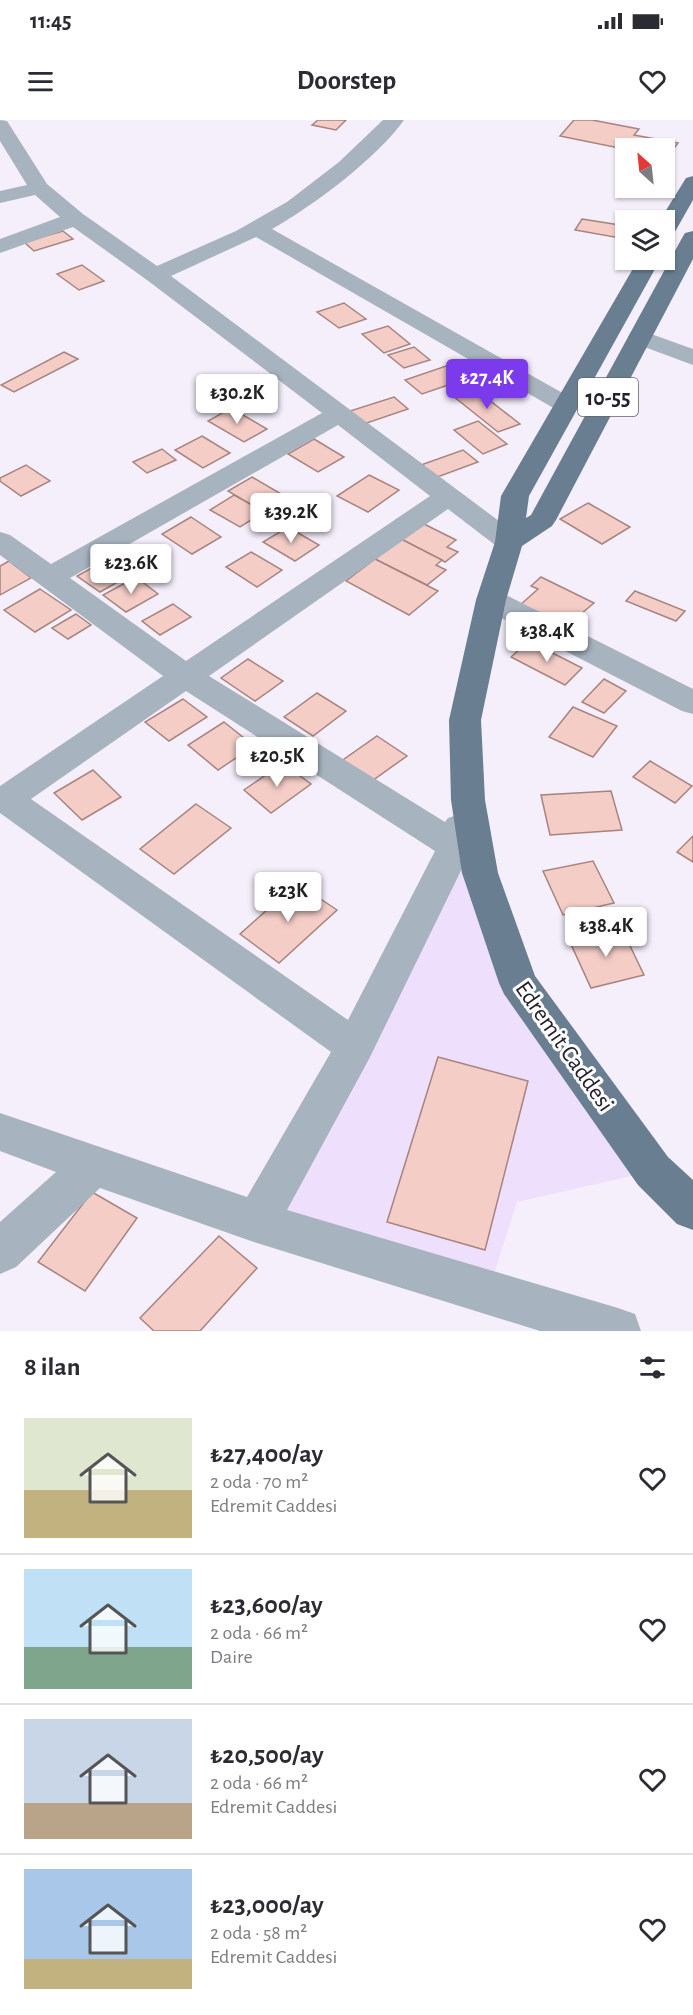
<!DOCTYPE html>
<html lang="tr">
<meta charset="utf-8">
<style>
:root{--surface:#fff;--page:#f2f2f3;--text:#2b2b33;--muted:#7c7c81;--line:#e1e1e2;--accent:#7c3aed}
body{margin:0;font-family:"Alegreya Sans",sans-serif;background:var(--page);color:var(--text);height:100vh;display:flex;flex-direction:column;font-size:22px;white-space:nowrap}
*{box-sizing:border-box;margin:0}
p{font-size:20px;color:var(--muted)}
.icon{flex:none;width:33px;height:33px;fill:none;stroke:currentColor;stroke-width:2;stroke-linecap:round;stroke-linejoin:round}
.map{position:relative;height:1211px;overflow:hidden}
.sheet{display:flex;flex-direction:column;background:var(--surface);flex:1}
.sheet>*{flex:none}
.needle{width:39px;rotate:333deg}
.fabs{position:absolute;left:615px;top:18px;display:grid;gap:12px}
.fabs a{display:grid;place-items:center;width:60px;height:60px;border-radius:0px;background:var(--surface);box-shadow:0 2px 4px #0004;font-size:30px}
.price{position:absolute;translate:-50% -51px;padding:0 14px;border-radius:6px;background:#fff;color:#222;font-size:20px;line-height:39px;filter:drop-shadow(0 2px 3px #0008)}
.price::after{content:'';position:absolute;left:50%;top:36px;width:18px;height:14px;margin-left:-9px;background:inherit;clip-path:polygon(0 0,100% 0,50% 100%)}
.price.selected{background:var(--accent);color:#fff}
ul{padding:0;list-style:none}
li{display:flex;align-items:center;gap:18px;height:150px;padding:0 24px}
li+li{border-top:2px solid var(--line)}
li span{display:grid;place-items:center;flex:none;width:168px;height:120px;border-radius:0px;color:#555}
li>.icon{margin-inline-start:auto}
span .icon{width:72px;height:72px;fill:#fffc;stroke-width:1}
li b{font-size:26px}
h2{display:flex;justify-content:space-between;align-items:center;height:72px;padding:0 24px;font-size:26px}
.status{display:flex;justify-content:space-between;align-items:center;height:42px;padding:0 30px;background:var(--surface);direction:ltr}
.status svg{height:16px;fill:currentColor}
header{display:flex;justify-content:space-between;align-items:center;height:78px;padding:0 24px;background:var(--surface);font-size:27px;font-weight:600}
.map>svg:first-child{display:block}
.built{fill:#eedffd}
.building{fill:#f4cdc7;stroke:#a8847f;stroke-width:1.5}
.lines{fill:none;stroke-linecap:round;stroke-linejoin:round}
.minor{fill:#a7b3be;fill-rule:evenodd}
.major{fill:#697e91;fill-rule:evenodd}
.labels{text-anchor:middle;stroke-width:6;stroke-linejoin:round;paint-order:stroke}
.shield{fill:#fff;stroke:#66636b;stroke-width:1.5}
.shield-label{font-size:22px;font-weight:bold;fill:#25202b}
.street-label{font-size:24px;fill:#25202b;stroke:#fff}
</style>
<div class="status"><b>11:45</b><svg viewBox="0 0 49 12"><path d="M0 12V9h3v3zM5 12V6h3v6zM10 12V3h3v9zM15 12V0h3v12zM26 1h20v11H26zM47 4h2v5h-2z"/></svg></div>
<header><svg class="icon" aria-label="menu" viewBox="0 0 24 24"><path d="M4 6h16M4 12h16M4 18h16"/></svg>Doorstep<svg class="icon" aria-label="heart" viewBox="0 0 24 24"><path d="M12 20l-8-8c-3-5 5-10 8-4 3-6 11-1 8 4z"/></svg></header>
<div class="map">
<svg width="693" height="1211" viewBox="0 0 693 1211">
<rect width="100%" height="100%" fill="#f5effc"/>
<polygon class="built" points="455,726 518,863 653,1051 517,1082 488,1173 257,1102"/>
<g class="building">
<polygon points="318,0 346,0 336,10 312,5"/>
<polygon points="574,0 592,0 639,9 634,15 678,23 669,35 664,34 664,28 637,28 621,26 619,28 560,16"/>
<polygon points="582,99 626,106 626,108 620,118 575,110"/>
<polygon points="63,111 73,119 34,131 24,122"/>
<polygon points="82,145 104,161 79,170 57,154"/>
<polygon points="344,183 366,199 339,208 317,192"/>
<polygon points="388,206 410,224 384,233 362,214"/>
<polygon points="414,227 430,240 404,248 388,235"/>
<polygon points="64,232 78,239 14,272 1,265"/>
<polygon points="446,246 463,260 422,274 405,260"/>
<polygon points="475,269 520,304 498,312 453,276"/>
<polygon points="394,277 408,289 364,304 350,291"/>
<polygon points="231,288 267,309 244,322 208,301"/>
<polygon points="478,301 507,324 483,334 454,310"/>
<polygon points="202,316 230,333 203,348 175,330"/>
<polygon points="314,319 344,337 318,352 288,334"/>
<polygon points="162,329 176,340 147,353 133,342"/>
<polygon points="463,330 478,342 432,359 418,346"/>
<polygon points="26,345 50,361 21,376 0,361 0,358"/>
<polygon points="369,355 399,370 368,392 337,376"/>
<polygon points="252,357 288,378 264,392 228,371"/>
<polygon points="234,375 264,392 240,407 210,390"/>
<polygon points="588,383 630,407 602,424 560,399"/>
<polygon points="191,397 221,417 192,434 162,414"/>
<polygon points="422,403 456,420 447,427 458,432 445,442 401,419"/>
<polygon points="288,407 319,425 295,441 263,422"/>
<polygon points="401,419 442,440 436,445 446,450 427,465 375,439"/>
<polygon points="251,432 282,450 257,467 226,447"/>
<polygon points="110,438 132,454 100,472 77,456"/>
<polygon points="375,439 438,471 409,495 346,461"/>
<polygon points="9,441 31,458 0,475 0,446"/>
<polygon points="136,457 158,474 126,492 103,475"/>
<polygon points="541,457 594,483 563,509 519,486 538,469 531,466"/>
<polygon points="40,469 71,490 35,512 4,490"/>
<polygon points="635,471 685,491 676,501 626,481"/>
<polygon points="173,484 191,497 160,515 142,501"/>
<polygon points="76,494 91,505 68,519 52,508"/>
<polygon points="529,521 582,548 565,565 511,537"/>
<polygon points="248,539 283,561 255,581 221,558"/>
<polygon points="604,559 626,571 604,593 582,582"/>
<polygon points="317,573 346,591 313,616 284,597"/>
<polygon points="183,579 207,597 169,621 145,602"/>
<polygon points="573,587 617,606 593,637 549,617"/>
<polygon points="224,602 254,626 218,650 188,625"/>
<polygon points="377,616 407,636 369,663 340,642"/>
<polygon points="650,641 692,666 675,683 633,657"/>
<polygon points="283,643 311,664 271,693 244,670"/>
<polygon points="93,650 121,677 82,700 54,673"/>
<polygon points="611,671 622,710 550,715 541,675"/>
<polygon points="196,684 231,708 174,754 140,729"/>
<polygon points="693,716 693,742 677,732"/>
<polygon points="593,741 614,783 563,795 543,751"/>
<polygon points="297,763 337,790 279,843 240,814"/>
<polygon points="622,809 644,855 591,868 569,820"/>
<polygon points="438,937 528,961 485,1130 387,1102"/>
<polygon points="92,1072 137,1098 85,1171 38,1142"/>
<polygon points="219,1116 257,1148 200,1211 154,1211 140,1198"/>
</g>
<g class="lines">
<g class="minor">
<path d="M0 0 7 1 47 64 83 94 157 146 236 111 287 82 339 42 383 0H404C377 38 313 86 272 109L575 280 579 285 575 290 566 293 557 290 256 117 171 156 519 416 523 422 519 428 509 431 499 428 448 389 209 556 445 702 448 698 460 694 472 698 478 707 473 726 369 939 287 1090 618 1188 635 1194 641 1211H540L257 1123 100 1068 16 1147 0 1154V1102L56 1052 0 1031V993L247 1077 331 932 0 693V666L163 556 0 435V412L10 415 51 444 322 293 147 160 73 107 0 133V119L60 97 35 75 0 83V71L27 65 0 21ZM338 305 430 376 186 541 70 458ZM186 571 435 731 348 900 31 679Z"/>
<polygon points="640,210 693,229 693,245 631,222 628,217 631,212"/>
<polygon points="491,470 502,473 693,569 693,594 682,591 480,487 476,480 480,473"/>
</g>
<g class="major">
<polygon points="693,56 693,80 672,117 664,118 664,100 660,100 686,58"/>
<polygon points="693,111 693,139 556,400 552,406 522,426 506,480 481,600 485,680 498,753 535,856 668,1037 693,1060 693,1110 677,1104 638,1065 504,874 499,863 462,753 451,680 449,600 476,480 495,422 501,376 638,140 660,140 529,376 526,398 531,395 682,118 685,113"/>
</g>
</g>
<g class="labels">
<rect class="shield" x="578" y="258" width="60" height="38" rx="4.5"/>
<g class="shield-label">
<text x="608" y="285">10-55</text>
</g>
<g class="street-label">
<text transform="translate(565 926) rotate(55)" y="8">Edremit Caddesi</text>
</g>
</g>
</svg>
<div class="fabs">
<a><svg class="needle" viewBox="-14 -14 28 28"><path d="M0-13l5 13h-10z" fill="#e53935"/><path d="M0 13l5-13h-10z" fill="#7c7c81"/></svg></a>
<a><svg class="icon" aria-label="layers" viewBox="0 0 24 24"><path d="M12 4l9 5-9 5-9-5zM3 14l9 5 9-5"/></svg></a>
</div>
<b class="price selected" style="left:487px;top:290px">₺27.4K</b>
<b class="price" style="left:237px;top:305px">₺30.2K</b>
<b class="price" style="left:291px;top:424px">₺39.2K</b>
<b class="price" style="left:131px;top:475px">₺23.6K</b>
<b class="price" style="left:547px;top:543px">₺38.4K</b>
<b class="price" style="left:277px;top:668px">₺20.5K</b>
<b class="price" style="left:288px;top:803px">₺23K</b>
<b class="price" style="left:606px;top:838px">₺38.4K</b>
</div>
<section class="sheet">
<h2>8 ilan<svg class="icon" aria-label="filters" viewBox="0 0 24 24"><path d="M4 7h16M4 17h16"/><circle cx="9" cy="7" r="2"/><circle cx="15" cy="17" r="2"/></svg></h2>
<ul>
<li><span style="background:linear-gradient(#dfe7d0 60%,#c2b280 0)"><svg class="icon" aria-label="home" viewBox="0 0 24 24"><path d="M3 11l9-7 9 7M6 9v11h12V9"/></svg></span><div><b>₺27,400/ay</b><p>2 oda · 70 m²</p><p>Edremit Caddesi</p></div><svg class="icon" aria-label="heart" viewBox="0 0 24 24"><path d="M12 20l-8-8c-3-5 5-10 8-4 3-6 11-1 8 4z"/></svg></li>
<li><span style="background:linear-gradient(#bfe0f5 65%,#7fa58c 0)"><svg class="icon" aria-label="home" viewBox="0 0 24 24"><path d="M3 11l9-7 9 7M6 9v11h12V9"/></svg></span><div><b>₺23,600/ay</b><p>2 oda · 66 m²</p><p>Daire</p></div><svg class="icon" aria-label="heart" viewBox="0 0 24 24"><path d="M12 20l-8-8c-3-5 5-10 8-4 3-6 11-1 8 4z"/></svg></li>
<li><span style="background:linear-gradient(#c9d6e8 70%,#b9a48a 0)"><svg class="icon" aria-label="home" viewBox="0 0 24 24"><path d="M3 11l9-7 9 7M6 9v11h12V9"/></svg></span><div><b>₺20,500/ay</b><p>2 oda · 66 m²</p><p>Edremit Caddesi</p></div><svg class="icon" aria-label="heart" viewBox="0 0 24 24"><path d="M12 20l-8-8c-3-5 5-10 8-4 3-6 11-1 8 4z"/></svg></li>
<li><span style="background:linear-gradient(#a9c7e8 75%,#c2b280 0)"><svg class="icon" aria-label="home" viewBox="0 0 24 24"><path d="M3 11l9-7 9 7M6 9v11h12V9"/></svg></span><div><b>₺23,000/ay</b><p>2 oda · 58 m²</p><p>Edremit Caddesi</p></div><svg class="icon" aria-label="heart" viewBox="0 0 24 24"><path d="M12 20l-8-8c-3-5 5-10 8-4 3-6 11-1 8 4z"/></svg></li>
</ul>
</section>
